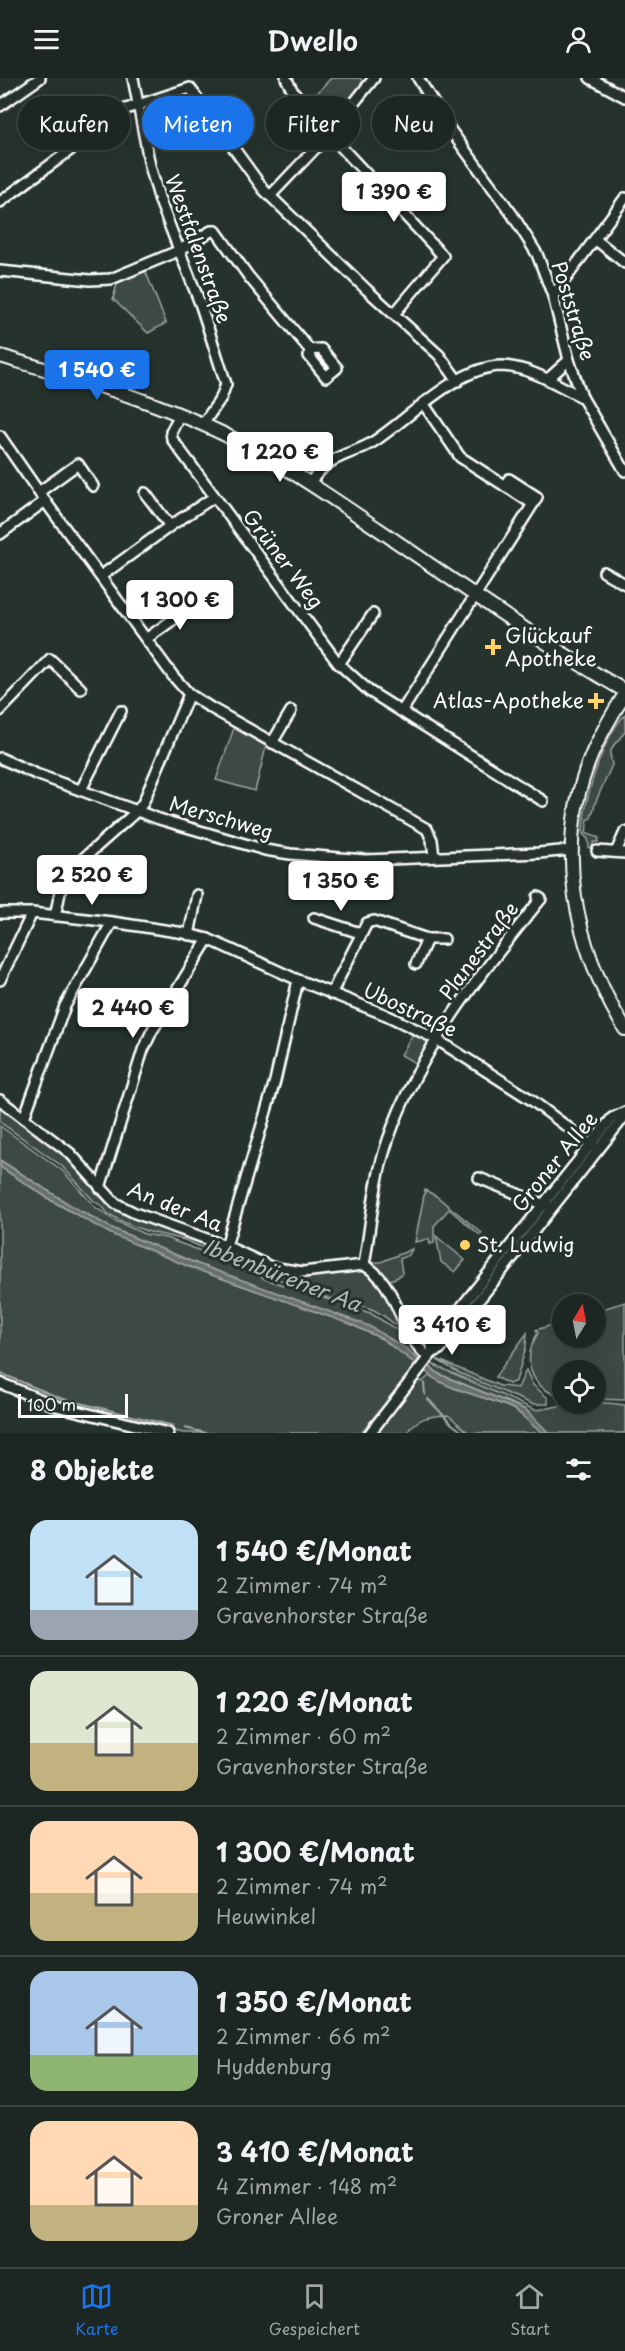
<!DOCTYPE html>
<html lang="de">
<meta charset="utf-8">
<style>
:root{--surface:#1c2622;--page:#29322f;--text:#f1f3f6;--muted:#a0a5a5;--line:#3a4340;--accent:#1a73e8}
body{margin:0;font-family:"Playpen Sans",sans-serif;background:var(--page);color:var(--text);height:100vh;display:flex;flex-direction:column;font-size:22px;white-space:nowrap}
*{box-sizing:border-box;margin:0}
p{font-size:20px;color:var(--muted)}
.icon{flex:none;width:33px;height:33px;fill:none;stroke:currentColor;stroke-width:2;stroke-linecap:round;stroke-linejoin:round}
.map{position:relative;height:1355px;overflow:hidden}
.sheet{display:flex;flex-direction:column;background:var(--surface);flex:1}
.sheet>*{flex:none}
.banner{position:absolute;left:18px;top:18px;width:590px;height:54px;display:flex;gap:12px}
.needle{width:39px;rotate:10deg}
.fabs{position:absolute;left:552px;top:1216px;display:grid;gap:12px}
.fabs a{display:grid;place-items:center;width:54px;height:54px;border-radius:50%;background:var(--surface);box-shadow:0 6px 24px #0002,0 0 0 2px var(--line);font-size:30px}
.scale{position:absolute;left:18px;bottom:15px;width:110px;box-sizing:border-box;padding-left:6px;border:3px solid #fff;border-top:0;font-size:16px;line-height:21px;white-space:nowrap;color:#fff;-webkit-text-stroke:4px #26332d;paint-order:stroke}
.price{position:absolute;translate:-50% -51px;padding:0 14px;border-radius:6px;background:#fff;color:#222;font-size:20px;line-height:39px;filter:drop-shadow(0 2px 3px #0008)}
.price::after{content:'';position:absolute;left:50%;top:36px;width:18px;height:14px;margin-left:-9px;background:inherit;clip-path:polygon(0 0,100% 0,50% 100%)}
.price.current{background:var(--accent);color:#fff}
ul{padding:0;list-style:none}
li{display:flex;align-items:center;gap:18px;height:150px;padding:0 30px}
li+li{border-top:2px solid var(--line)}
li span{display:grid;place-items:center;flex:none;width:168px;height:120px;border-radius:18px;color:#555}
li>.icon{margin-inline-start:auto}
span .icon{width:72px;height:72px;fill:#fffc;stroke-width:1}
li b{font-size:26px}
h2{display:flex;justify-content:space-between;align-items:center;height:72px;padding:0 30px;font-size:26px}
.chip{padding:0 21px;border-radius:27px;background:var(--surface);box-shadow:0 6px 24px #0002,0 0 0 2px var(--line);font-size:21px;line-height:54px}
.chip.current{background:var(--accent);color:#fff}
header{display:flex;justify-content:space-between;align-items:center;height:78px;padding:0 30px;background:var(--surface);font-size:27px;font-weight:600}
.tab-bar{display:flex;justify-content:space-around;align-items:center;height:84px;border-top:2px solid var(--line);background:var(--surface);font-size:16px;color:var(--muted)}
.tab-bar a{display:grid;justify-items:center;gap:3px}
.tab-bar .current{color:var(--accent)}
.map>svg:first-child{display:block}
.green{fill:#3e4944;stroke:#9ea4a2;stroke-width:1.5}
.water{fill:#67706c;stroke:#a4a9a7;stroke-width:1.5}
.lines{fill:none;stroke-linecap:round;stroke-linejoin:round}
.stream{stroke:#a4a9a7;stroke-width:2}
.minor-casing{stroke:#fff;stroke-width:14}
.secondary-casing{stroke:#fff;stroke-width:16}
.minor{stroke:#26332d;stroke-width:9}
.secondary{stroke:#26332d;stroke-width:12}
.poi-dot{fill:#ffd166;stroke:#26332d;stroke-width:2}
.labels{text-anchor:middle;stroke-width:6;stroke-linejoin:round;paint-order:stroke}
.street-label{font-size:20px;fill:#fff;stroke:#26332d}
.poi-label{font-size:20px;fill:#fff;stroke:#26332d;text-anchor:start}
.water-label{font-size:21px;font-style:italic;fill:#b3b8b6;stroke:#26332d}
</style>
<header><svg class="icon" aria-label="menu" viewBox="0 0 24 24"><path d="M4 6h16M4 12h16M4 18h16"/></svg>Dwello<svg class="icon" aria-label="person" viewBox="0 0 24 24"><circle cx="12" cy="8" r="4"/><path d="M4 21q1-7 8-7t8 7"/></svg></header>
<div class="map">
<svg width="625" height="1355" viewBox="0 0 625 1355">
<rect width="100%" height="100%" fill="#26332d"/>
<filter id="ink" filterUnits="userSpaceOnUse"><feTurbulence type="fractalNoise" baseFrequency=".0167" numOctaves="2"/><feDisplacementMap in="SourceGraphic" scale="12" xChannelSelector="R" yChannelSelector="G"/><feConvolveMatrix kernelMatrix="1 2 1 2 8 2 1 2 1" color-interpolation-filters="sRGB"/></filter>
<g filter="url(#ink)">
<g class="green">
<polygon points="331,0 360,0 365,6 333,43 328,45 308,25"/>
<polygon points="145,192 166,245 148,255 113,221 118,202"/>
<path d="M625 637V654L614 667 610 675 612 687 596 723 591 740 588 741 586 755 599 760 598 764H594L592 768 598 770 592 771 589 770 588 761 583 756C583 724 602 660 625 637Z"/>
<polygon points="235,647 267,665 255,713 216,702"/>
<polygon points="413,956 427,962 428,965 417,986 401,977"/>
<path d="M0 1028 69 1078 99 1118 114 1128 225 1171 270 1192 360 1191C384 1201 391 1225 401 1247L397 1248C388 1241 380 1234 369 1230 352 1224 307 1220 299 1203L289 1204 269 1199 185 1162 146 1153 123 1144 107 1135 103 1129 94 1123 62 1088 0 1044Z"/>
<polygon points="0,1048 63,1093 95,1129 114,1142 144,1156 166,1160 238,1187 265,1201 370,1235 404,1256 410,1269 422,1280 361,1355 183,1355 58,1324 0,1298"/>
<polygon points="425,1112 436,1118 482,1155 480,1157 449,1131 434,1148 434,1165 430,1166 429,1161 415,1164"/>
<polygon points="436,1158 465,1182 455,1194 441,1184"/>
<polygon points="412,1171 409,1177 400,1181 402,1195 398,1199 387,1203 376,1191 367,1185 381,1184"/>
<path d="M625 1224V1322L596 1321V1293H562V1319C530 1310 521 1283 538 1255L536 1252 562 1244V1260H596V1233Z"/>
<polygon points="527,1255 526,1269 516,1303 509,1306 495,1299"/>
<polygon points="434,1280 500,1308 518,1310 526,1292 533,1307 548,1320 548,1326 532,1326 459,1295"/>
<path d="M430 1285 535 1332C547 1331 557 1328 568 1326 585 1324 609 1324 625 1327V1355H469L448 1337C431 1338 416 1339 407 1355H374L414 1302 422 1304 429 1298 534 1339 520 1329 439 1296 428 1287Z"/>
</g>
<g class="water">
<polygon points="0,1082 72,1128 114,1151 198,1186 369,1248 407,1271 420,1283 417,1287 382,1261 350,1246 192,1190 111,1156 52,1123 3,1091 0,1088"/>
<path d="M428 1287 439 1296 526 1332 549 1355C534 1355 525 1336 511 1330 486 1318 442 1312 424 1292Z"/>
</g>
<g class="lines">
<g class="stream">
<polyline points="0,1295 60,1320 174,1348"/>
<polyline points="424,1305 425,1317"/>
<polyline points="428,1321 452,1346 464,1355"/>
<polyline points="185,1350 206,1355"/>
</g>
<g class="minor-casing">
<g id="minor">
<polyline points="133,0 150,88 160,123 201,228 226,306 221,320 203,346"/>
<polyline points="286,0 292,12 329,56 443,178 394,236"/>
<polyline points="418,0 451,53 512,136 537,176 553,218 569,282 582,319 625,393"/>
<polyline points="590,0 625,19"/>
<polyline points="0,28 40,0"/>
<polyline points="271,117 329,56 374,0"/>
<polyline points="0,124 126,31 190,10 264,112 367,212 439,277 458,303"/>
<polyline points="596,162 625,185"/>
<polyline points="0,193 90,202 111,201 178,173 211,153 216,153 249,199 310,272 309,278 326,299 337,290 321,271 310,272"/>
<polyline points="553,218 625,120"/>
<polyline points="549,300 569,282"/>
<polyline points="180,336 171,354 172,361 338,585 369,613 543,723"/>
<polyline points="0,358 45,423 173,598 189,616 211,630 427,751 432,762 434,779"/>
<path d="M309 405C316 398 323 387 332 383 345 375 361 372 373 364 409 341 457 288 502 288 531 289 557 307 582 319"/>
<polyline points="505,408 509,401 537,419 533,426"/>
<polyline points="39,414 78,386 93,408"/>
<polyline points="145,415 170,448"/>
<polyline points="0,456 45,423"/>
<polyline points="604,494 625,506"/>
<polyline points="101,498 170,448 214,419"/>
<polyline points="146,561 199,523"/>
<polyline points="339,586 373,536"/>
<polyline points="0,633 50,581 81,611"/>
<polyline points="402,633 533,426 460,379 423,325"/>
<polyline points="272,665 291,633"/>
<polyline points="0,680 36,696 159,741 265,772 290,776 365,782 539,775 571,772"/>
<polyline points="81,712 121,633"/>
<polyline points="597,773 625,775"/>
<polyline points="616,774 625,754"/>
<polyline points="0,835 32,835 112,844 184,855 208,861 298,902 386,937 436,961 530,1021 598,1072"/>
<polyline points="55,838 63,801 68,794 137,733 143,725 189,616"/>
<polyline points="314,840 360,855"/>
<polyline points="189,857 197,817"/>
<polyline points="416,886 427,861"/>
<polyline points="0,902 32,835"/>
<polyline points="331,916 367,845 374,843 427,861 444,861"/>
<path d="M0 1022 70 1075 115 1125 135 1135 226 1168 271 1189 303 1194 364 1187C399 1206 397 1252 428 1279"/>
<polyline points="24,1040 65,928 112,844"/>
<polyline points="479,1100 549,1129"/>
<polyline points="100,1110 143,972 152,953 208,861"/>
<polyline points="226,1168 275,1003 298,902"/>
<path d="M364 1187C371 1146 374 1102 388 1062 419 971 481 895 541 821L538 819"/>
<polyline points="432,1275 432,1266 612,1040 625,1034"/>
<polyline points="0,1305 56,1328 168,1355"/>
<polyline points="370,1355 432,1275 440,1271 625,1038"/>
</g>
</g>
<g class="secondary-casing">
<g id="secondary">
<path d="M0 278C85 303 169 326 247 368 293 393 335 422 378 451 459 506 540 564 625 613"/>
<path d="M625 616C613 635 601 655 592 676 553 768 574 868 625 951"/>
</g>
</g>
<use href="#minor" class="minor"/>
<use href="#secondary" class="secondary"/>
</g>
</g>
<g class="poi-dot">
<path d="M490 560h6v6h6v6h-6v6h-6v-6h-6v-6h6z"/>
<path d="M593 614h6v6h6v6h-6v6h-6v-6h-6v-6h6z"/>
<circle cx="465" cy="1167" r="6"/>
</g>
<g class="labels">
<g class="street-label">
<text transform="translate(198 171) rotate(70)" y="7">Westfalenstraße</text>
<text transform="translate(573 233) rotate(73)" y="7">Poststraße</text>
<text transform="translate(283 481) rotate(53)" y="7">Grüner Weg</text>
<text transform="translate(221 740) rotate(16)" y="7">Merschweg</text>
<text transform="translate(479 873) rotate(-53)" y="7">Planestraße</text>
<text transform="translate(410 932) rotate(25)" y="7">Ubostraße</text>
<text transform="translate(555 1084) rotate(-51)" y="7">Groner Allee</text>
<text transform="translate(175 1129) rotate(22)" y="7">An der Aa</text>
</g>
<g class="poi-label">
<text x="505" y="565">Glückauf<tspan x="505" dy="23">Apotheke</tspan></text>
<text x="584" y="630" text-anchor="end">Atlas-Apotheke</text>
<text x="477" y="1174">St. Ludwig</text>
</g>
<g class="water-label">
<text transform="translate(282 1198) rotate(21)" y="7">Ibbenbürener Aa</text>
</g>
</g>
</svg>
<div class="fabs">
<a><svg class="needle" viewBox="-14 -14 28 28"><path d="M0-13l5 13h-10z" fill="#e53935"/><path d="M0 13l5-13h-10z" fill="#a0a5a5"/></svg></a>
<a><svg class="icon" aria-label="locate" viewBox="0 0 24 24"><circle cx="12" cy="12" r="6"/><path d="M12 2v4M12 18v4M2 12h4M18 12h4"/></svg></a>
</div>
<div class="scale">100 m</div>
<b class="price" style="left:394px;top:145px">1 390 €</b>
<b class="price current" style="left:97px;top:323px">1 540 €</b>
<b class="price" style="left:280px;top:405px">1 220 €</b>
<b class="price" style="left:180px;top:553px">1 300 €</b>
<b class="price" style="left:92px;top:828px">2 520 €</b>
<b class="price" style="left:341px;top:834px">1 350 €</b>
<b class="price" style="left:133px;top:961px">2 440 €</b>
<b class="price" style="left:452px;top:1278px">3 410 €</b>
<div class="banner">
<a class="chip">Kaufen</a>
<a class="chip current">Mieten</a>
<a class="chip">Filter</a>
<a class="chip">Neu</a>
</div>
</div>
<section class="sheet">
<h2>8 Objekte<svg class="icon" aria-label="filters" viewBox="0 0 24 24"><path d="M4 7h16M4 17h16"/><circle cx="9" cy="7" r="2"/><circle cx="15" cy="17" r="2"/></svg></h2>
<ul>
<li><span style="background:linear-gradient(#bfe0f5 75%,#9aa5b1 0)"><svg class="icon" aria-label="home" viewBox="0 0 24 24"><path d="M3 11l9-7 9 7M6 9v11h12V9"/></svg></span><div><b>1 540 €/Monat</b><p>2 Zimmer · 74 m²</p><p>Gravenhorster Straße</p></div></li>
<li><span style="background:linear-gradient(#dfe7d0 60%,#c2b280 0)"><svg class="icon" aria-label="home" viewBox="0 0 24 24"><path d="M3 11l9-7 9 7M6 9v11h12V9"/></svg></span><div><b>1 220 €/Monat</b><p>2 Zimmer · 60 m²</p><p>Gravenhorster Straße</p></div></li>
<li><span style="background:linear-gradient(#ffd9b3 60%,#c2b280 0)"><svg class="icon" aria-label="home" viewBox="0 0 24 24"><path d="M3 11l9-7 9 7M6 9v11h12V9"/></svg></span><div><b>1 300 €/Monat</b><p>2 Zimmer · 74 m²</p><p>Heuwinkel</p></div></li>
<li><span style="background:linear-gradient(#a9c7e8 70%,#8fb573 0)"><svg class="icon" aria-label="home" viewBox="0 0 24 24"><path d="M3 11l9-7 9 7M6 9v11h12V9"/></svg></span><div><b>1 350 €/Monat</b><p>2 Zimmer · 66 m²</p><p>Hyddenburg</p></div></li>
<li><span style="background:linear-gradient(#ffd9b3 70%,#c2b280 0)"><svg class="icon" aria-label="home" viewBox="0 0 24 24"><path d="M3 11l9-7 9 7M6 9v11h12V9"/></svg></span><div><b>3 410 €/Monat</b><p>4 Zimmer · 148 m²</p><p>Groner Allee</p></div></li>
</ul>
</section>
<nav class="tab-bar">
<a class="current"><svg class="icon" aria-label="map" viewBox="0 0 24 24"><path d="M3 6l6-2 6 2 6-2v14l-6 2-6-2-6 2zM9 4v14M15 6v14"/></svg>Karte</a>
<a><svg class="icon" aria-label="saved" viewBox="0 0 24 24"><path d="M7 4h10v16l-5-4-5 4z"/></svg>Gespeichert</a>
<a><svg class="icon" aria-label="home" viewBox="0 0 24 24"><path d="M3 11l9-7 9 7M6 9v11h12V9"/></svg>Start</a>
</nav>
